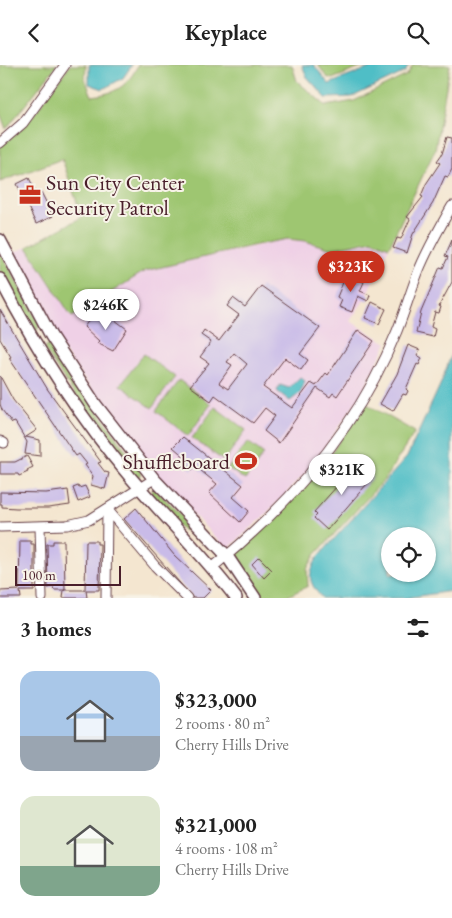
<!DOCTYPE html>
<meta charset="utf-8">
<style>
:root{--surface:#fff;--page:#f2f2f2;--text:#222;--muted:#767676;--accent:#c8321e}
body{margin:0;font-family:"EB Garamond",serif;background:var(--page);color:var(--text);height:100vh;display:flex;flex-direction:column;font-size:19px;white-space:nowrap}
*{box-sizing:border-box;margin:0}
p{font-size:16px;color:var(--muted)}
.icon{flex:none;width:28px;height:28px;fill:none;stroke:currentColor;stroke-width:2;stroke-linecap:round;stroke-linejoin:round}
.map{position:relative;height:533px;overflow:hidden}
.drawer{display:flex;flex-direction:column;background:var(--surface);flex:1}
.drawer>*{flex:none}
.buttons{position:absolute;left:381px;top:462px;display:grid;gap:10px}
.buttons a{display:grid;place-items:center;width:55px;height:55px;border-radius:50%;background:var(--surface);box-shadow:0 1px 4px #0004;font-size:25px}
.scale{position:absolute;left:15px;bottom:12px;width:106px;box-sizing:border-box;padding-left:5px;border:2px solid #4a1f2b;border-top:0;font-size:14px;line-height:18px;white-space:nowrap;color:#4a1f2b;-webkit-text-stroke:4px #f7f3e8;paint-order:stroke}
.price{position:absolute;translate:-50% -42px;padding:0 11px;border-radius:18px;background:#fff;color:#222;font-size:16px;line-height:32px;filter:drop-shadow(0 1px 2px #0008)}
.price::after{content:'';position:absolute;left:50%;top:30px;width:15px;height:11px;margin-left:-8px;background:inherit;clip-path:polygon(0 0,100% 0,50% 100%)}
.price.on{background:var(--accent);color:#fff}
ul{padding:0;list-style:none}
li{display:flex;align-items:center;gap:15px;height:125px;padding:0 20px}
li span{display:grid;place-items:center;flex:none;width:140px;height:100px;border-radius:15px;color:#555}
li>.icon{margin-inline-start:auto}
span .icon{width:60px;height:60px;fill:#fffc;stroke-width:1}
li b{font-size:21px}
h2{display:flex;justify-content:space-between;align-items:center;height:60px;padding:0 20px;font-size:21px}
header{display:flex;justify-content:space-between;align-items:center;height:65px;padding:0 20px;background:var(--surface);font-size:22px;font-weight:700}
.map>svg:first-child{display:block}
.built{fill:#efd0e6}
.green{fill:#9ec671;stroke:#74724e}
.water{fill:#4fbec6;stroke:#4c6e78;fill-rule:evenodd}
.building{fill:#c9bbe8;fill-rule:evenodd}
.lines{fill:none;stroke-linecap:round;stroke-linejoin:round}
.street-casing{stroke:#643d44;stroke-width:11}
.secondary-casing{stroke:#643d44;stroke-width:14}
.street{stroke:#fff;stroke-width:9}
.secondary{stroke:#fff;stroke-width:11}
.labels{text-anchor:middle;stroke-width:4;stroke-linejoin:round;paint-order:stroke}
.poi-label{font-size:22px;fill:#4a1f2b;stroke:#f7f3e8;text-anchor:start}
</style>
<header><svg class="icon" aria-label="back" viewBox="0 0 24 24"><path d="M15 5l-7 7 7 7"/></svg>Keyplace<svg class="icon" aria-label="search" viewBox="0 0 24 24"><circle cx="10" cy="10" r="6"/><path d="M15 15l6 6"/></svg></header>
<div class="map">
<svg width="452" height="533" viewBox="0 0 452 533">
<rect width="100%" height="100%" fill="#f7f3e8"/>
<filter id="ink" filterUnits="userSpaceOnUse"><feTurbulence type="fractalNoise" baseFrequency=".02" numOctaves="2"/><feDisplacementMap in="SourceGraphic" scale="10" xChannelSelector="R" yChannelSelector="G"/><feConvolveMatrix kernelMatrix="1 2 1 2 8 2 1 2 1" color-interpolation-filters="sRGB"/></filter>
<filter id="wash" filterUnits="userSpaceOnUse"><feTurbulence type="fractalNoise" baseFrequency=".0096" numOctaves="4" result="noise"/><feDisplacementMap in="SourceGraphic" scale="20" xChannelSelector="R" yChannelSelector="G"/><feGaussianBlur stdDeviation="1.12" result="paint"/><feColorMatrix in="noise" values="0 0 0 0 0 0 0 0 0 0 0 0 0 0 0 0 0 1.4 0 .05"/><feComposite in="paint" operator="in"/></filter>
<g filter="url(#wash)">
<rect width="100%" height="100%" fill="#f4e6d0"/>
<polygon class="built" points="284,175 305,176 332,184 372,175 389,182 363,237 350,256 387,278 362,328 313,400 261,454 227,485 157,411 124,370 64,286 13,188 27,182 72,252 145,206"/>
<g class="green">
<polygon points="0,0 57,0 6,64 0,48"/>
<path d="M70 0H86L85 14 92 31C116 28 127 22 138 0H292L297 16 326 41 354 36 407 10 413 0H450L435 85 389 182 372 175 332 184 305 176 288 174 256 180 145 206 72 252 27 182 82 152 62 94 0 117V82L26 60Z"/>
<polygon points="318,0 368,0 332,14 327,12"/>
<polygon points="0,186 40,260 37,265 33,266 0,206"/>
<polygon points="47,280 51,280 142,408 140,411 136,412 108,379 44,284"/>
<polygon points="144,289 175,312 152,343 120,320"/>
<polygon points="179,315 211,339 188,371 156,346"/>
<polygon points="365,338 415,367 384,415 315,490 307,504 308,521 284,533 261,533 252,517 232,491 297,430 319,406"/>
<polygon points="215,342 246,365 224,396 192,373"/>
<polygon points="248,377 264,389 245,415 228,403"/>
<polygon points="154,423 191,459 184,466 150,429"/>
</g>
<g class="water">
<polygon points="89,0 132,0 123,13 103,24 89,19"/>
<polygon points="302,0 314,0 329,19 377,0 409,0 405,7 352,32 326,33 307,12"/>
<path d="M452 288V526L405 533H322C308 517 307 510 318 492L407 392 441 318ZM390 471H428V509H390Z"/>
<polygon points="300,312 305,316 300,328 290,336 277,326 280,320 289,323"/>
</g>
<g id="blocks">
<g class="building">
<polygon points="447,72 452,73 452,104 448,112 445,111 433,138 413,169 407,188 393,183 397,173 401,174 410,154 407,152 423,132 421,131 426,119 440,98 437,96 442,89"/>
<polygon points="29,113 37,129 41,127 53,151 36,159 17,119"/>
<polygon points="452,175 452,217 439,241 441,242 439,248 435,247 431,262 435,264 433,272 416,268 421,247 440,202 443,203 448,192 445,191"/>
<polygon points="346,210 364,217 360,226 370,230 368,236 358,231 352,247 339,242 342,235 337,232"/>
<path d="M261 221 320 263 300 289 308 295 301 305 285 293 263 322 292 343 311 318 316 321 326 308 328 310 358 265 374 276 337 331 333 328 330 332 317 323 279 378 264 366 275 351 265 343 253 358 215 330 211 336 190 321 209 298 200 292 211 277 201 270 204 265 219 276 239 250 227 241 233 233 245 242ZM234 288 247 299 228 324 219 318 232 300 227 297Z"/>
<polygon points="372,237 386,244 379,259 365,253"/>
<polygon points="0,245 48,325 101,397 98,398 105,407 109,408 105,424 91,420 93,411 85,400 87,399 79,389 76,391 67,378 9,293 11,292 0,274"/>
<polygon points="95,247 107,256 111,252 127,264 113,286 97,278 99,276 84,262"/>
<polygon points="408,280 420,285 417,290 422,293 419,300 417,299 406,324 408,326 406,330 403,329 393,346 380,339 397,309"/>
<polygon points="0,311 13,335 37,365 26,372 40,375 40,391 25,389 27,377 15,357 12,358 2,345 0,339"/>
<polygon points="183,372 243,420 233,432 249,446 240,457 209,428 217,419 195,401 192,405 184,398 187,394 173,382"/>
<polygon points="27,391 33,402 27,405 28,407 19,411 18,409 0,409 0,397 15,397"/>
<polygon points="358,398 373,412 327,465 314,453 317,450 314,447 338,420 335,417 343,408 346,411"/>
<polygon points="78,421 79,423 85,421 90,432 78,437 73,423"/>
<polygon points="68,425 70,440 48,443 16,443 2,442 2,439 0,439 0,427 46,428"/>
<polygon points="136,443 174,490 211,525 203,533 193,533 124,454"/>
<polygon points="20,476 31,476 31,479 34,479 34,526 20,526 21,533 0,533 0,526 19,525"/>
<polygon points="53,476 64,476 65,525 54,525 53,522 48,523 47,479 53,479"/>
<polygon points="86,476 97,476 97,479 100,479 99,525 86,525 87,533 63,533 64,525 85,525"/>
<polygon points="259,492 272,505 264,513 252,499"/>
</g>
</g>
</g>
<g filter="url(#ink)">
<use href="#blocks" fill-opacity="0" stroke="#643d44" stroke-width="1"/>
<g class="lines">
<g class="street-casing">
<g id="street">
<polyline points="0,78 23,58 65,0"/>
<polyline points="0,376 4,378"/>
<polyline points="0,462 67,460 89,455 154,414"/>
<polyline points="40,462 42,533"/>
<path d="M213 502C292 438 359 360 397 266 405 246 411 225 419 205 428 183 440 162 452 141"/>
<polyline points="106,533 107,444 155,501 187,533"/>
</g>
</g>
<g class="secondary-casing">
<g id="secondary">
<polyline points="0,175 51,271 96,340 154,414 227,491 255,533"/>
<path d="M0 214C37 285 79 352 131 413 166 454 204 490 236 533"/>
</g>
</g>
<use href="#street" class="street"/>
<use href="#secondary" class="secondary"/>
</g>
</g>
<defs>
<g id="office-bare" transform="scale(1.725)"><path d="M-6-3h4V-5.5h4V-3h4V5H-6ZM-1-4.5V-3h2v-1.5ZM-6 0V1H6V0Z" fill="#c8321e" stroke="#f7f3e8" stroke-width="2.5" paint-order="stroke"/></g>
<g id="stadium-bare" transform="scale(1.725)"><path d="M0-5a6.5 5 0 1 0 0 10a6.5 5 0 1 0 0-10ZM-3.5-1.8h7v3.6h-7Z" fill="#c8321e" stroke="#f7f3e8" stroke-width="2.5" paint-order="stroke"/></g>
</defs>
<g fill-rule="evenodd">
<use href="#office-bare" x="30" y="130"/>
<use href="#stadium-bare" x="246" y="396"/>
</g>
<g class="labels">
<g class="poi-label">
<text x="46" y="125">Sun City Center<tspan x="46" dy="25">Security Patrol</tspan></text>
<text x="230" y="404" text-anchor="end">Shuffleboard</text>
</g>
</g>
</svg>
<div class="buttons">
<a><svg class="icon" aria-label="locate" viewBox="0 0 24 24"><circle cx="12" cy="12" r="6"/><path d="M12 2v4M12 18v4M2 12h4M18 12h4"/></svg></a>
</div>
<div class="scale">100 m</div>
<b class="price on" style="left:351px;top:228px">$323K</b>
<b class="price" style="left:106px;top:266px">$246K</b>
<b class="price" style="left:342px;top:431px">$321K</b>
</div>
<section class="drawer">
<h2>3 homes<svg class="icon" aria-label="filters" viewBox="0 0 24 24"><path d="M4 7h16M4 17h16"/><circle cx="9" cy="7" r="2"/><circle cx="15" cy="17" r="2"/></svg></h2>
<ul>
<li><span style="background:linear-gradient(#a9c7e8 65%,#9aa5b1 0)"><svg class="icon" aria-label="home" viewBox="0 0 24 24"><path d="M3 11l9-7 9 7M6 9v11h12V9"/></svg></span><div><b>$323,000</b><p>2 rooms · 80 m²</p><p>Cherry Hills Drive</p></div></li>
<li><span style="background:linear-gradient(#dfe7d0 70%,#7fa58c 0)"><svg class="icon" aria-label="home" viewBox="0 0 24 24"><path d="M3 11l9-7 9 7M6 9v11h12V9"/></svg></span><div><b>$321,000</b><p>4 rooms · 108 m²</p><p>Cherry Hills Drive</p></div></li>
</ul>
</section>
